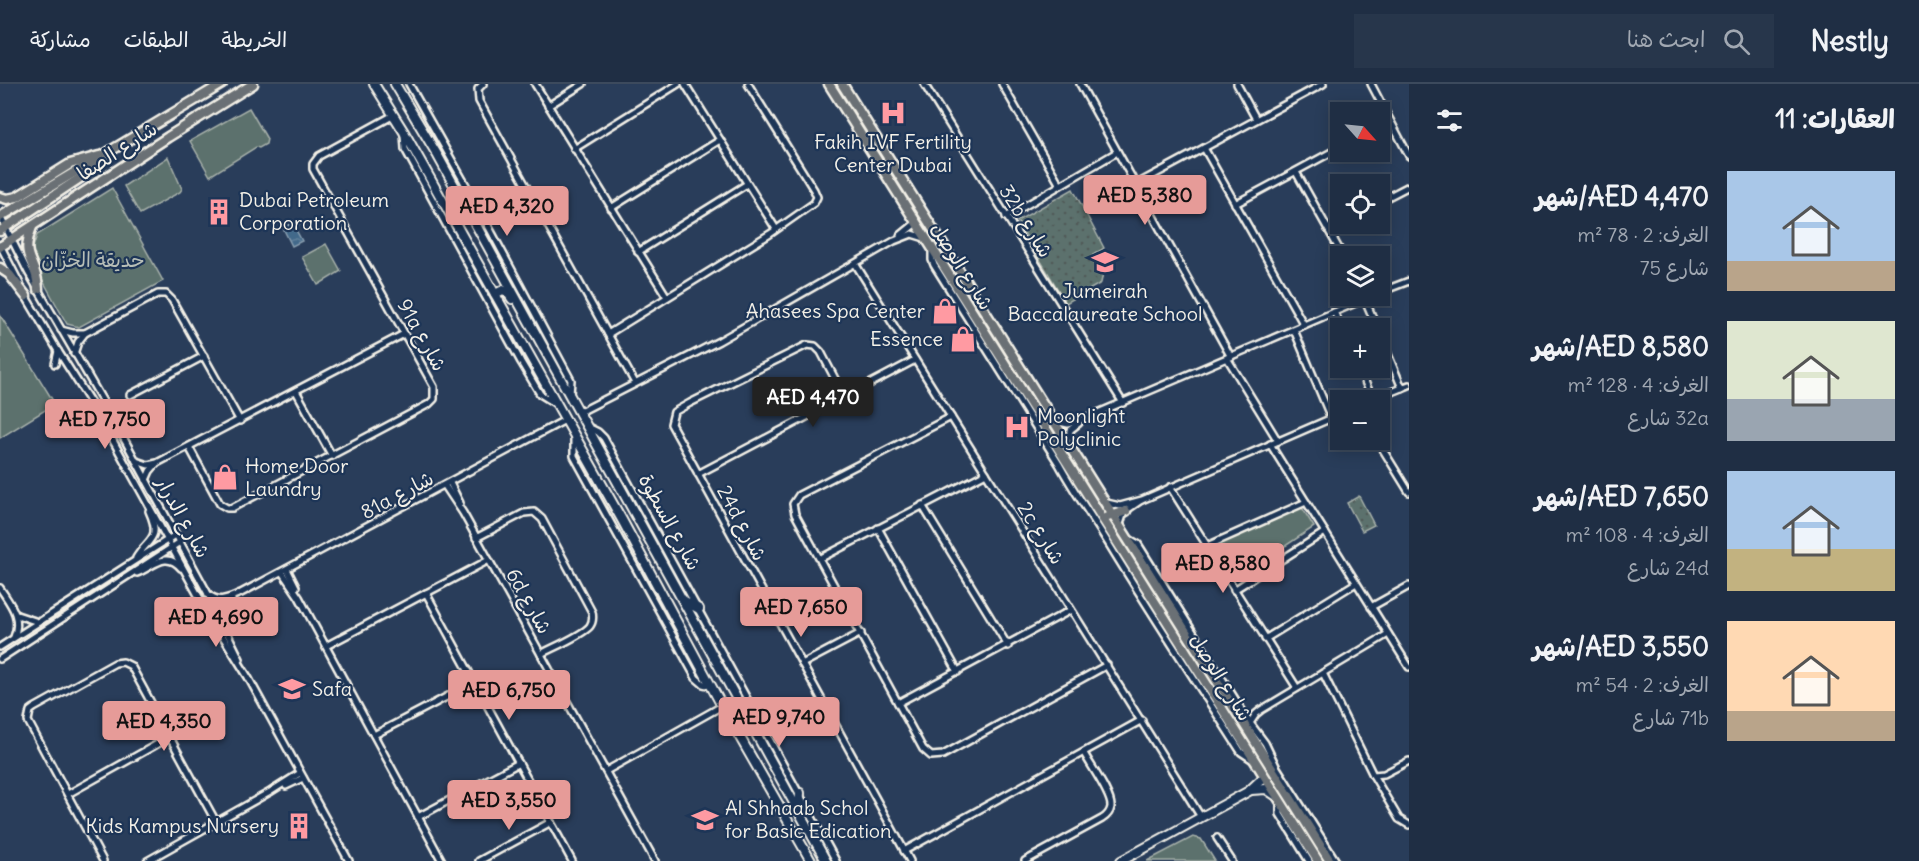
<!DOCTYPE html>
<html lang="ar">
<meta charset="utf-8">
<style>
:root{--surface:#1f2e44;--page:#27364b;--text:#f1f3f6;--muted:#a1a8b2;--line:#3c4a5d;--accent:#e69b98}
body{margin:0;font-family:Delius,"Playpen Sans Arabic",sans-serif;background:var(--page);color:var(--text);direction:rtl;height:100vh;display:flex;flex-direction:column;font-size:22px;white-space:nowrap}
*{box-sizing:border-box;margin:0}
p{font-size:20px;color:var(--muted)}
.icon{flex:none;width:33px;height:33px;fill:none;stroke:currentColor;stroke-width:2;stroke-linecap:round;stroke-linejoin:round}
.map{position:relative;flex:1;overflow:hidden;direction:ltr}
.panel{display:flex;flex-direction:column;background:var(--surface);width:510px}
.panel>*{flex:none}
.needle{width:39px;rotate:117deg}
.controls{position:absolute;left:1330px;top:18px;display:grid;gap:12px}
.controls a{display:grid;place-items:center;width:60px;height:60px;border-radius:0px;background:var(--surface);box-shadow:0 3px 15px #0003,0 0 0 2px var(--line);font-size:30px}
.price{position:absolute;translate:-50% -51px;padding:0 14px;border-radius:6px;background:var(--accent);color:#111;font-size:20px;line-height:39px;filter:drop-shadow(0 2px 3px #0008)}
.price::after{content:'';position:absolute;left:50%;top:36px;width:18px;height:14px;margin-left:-9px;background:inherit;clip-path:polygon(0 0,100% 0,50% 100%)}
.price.on{background:#222;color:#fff}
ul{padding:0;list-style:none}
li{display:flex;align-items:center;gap:18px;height:150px;padding:0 24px}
li span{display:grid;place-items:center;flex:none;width:168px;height:120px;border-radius:0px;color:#555}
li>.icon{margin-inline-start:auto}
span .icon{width:72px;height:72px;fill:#fffc;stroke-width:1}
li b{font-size:26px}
h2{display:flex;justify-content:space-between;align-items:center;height:72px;padding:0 24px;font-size:26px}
header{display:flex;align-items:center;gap:36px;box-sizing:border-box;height:84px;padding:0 30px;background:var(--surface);border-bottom:2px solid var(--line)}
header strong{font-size:28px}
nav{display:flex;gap:33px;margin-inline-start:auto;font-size:21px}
.search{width:420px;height:54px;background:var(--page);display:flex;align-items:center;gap:15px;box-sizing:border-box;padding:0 21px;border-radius:0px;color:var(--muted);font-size:22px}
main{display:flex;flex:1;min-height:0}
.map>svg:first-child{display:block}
.grass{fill:url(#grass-dots);stroke:#a8b1aa;stroke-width:1.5}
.green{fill:#5b716d;stroke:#a8b1aa;stroke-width:1.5}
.water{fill:url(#water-waves);stroke:#8a9fb0;stroke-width:1.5}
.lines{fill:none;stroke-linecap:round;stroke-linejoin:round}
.street-casing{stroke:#f4f1e8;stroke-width:10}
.secondary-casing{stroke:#f4f1e8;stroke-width:12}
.primary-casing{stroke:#f4f1e8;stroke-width:13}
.street{stroke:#1d3557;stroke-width:5}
.secondary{stroke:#1d3557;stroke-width:8}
.primary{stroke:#6a7074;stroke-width:8}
.labels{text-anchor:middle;stroke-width:4.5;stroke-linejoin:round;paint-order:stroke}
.poi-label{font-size:20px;fill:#f4f1e8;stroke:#1d3557;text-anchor:start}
.street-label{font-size:20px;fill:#f4f1e8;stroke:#1d3557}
.park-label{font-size:20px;fill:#b7beb7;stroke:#1d3557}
</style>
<header>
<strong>Nestly</strong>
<div class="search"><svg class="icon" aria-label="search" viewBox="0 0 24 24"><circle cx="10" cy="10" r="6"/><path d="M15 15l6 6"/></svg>ابحث هنا</div>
<nav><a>الخريطة</a><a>الطبقات</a><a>مشاركة</a></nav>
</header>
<main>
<section class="panel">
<h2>العقارات: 11<svg class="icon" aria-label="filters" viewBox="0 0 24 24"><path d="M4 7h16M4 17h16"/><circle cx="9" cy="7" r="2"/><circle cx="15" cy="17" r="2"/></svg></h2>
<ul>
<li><span style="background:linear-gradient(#a9c7e8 75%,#b9a48a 0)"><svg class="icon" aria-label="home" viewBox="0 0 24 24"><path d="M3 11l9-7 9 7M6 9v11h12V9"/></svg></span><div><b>AED 4,470/شهر</b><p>الغرف: 2 · 78 m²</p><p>شارع 75</p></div></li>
<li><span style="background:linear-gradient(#dfe7d0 65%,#9aa5b1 0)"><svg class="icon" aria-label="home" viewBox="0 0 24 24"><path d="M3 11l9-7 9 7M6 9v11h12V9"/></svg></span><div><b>AED 8,580/شهر</b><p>الغرف: 4 · 128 m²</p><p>32a شارع</p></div></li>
<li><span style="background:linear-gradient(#a9c7e8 65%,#c2b280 0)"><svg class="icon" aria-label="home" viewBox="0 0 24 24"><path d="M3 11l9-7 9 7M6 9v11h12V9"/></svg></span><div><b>AED 7,650/شهر</b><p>الغرف: 4 · 108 m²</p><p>24d شارع</p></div></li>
<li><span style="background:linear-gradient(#ffd9b3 75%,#b9a48a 0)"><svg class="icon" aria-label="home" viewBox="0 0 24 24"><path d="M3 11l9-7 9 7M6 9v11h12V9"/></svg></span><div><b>AED 3,550/شهر</b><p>الغرف: 2 · 54 m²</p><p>71b شارع</p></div></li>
</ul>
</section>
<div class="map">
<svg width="1409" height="777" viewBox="0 0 1409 777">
<defs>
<pattern id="grass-dots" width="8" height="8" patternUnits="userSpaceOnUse" patternTransform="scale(1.5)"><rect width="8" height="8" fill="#5b716d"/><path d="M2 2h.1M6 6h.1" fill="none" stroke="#515a58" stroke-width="1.8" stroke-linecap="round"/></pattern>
<pattern id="water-waves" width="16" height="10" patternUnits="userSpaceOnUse" patternTransform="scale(1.5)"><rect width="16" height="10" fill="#43698a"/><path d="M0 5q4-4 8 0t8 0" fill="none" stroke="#5f7f9a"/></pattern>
</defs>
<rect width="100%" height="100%" fill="#293d5a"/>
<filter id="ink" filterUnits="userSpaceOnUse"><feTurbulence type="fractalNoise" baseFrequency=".0167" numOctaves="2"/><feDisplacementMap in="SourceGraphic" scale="12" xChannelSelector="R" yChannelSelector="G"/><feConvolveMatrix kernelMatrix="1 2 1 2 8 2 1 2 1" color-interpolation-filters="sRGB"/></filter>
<g filter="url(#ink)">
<g class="grass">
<polygon points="1073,105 1104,164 1093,171 1103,189 1101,199 1066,219 1017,137"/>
<polygon points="1359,412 1374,441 1362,447 1347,419"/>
</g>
<g class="green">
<polygon points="249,24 267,55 266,60 259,64 256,63 210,92 190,57"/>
<polygon points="168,73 182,105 180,108 140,130 124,102"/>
<polygon points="112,104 163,197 79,243 67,240 30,173 37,151"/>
<polygon points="326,160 341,187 318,201 302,173"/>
<polygon points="0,231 55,320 0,354"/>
<polygon points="1301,422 1314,443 1270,472 1234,491 1216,461"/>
<polygon points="1193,753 1201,755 1215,777 1147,777"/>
</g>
<polygon class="water" points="298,136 300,139 296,146 302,157 292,162 283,144"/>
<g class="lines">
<g class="street-casing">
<g id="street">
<polyline points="409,0 476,119 571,296 570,311"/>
<polyline points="483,0 478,5 479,17 635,299"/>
<polyline points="535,0 667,213"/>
<polyline points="685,0 776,145"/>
<polyline points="924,0 1123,319"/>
<polyline points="1002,0 1060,101"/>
<polyline points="1080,0 1231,273"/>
<polyline points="1237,0 1256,35"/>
<polyline points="1371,0 1409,72"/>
<polyline points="548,22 583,0"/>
<polyline points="1380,42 1390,37"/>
<polyline points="404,50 405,65 521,278 540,310 556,320"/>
<polyline points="1204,64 1304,241"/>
<polyline points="574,65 678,0"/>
<polyline points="1296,88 1343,172"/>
<polyline points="1135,101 1323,0"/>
<polyline points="1380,117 1409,102"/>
<polyline points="1235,120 1341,63"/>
<polyline points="611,124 720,56"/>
<polyline points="0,132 28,188 116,340 207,508 240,575"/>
<polyline points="1006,133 1117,68"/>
<polyline points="1328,145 1341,138"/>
<polyline points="900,152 916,139"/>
<polyline points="0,161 20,200"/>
<path d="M932 165V176L934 181 1059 380C1074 408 1093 434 1110 462 1152 531 1197 599 1241 668L1253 676"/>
<polyline points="638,168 747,100"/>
<polyline points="856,181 1201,733"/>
<polyline points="1380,208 1409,197"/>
<polyline points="25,211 58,267 100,333 204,522 248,593 349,777"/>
<polyline points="1364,213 1377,244"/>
<polyline points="1334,228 1342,244"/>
<polyline points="61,246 73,249 85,249"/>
<polyline points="1294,246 1331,334"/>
<polyline points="608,250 770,150 814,119 817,113 814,106 748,0"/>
<polyline points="1380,251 1402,304"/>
<polyline points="74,270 78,258 85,249 158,210 166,210 172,216 240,337"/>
<polyline points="1227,274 1278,357"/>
<polyline points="55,280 58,267"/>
<polyline points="1359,284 1373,316"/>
<polyline points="296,307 332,372"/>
<polyline points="130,311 204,272"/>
<polyline points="845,314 821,268 815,262 807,261 690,319 674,328 671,340 910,777"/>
<polyline points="1372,316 1409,301"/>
<polyline points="580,328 719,257 894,157 912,150 925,154"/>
<polyline points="951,333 799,411 793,420 795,430 923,665 931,672 943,671 1107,581"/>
<polyline points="1055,337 1068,340 1086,334 1372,212"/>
<polyline points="588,343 598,348 604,354 836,777"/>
<polyline points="574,353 574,372 696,594 703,600 711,602"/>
<polyline points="1377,356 1409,408"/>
<polyline points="1069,357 1070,346 1079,339"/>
<polyline points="1270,360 1409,583"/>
<polyline points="189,363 220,420 227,424 232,424 429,320 434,315 434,303 313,85 313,80 319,72 394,31"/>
<polyline points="136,377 148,381 157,379 404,250"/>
<polyline points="698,390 915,276"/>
<polyline points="146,396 150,387 156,380"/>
<polyline points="450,399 460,419"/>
<polyline points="445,402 463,429 655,777"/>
<polyline points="1170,403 1297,604"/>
<polyline points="1107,419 1120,422 1142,416 1341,330"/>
<polyline points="922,421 1008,562"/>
<polyline points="1120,440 1124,428 1140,417"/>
<polyline points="878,444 958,588"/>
<polyline points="1126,453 1138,460 1250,639 1265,659 1276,682 1336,777"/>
<path d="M476 454 524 429 534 428 542 435 592 528C593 533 593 538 590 542 583 551 552 564 541 570"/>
<polyline points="1207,462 1306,418"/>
<path d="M136 474C148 454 162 456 149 427"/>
<polyline points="821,474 986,389"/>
<polyline points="287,485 296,503"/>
<polyline points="282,488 299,513 442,777"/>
<path d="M137 489C153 483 166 466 181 484"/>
<path d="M0 504C11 521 22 533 14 553"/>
<polyline points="1234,506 1325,448"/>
<polyline points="426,509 572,777"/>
<path d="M208 510C219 520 228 514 241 509L565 336"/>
<polyline points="1371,523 1409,502"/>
<polyline points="215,526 232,515"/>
<polyline points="17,531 38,538"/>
<polyline points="1265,555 1356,499"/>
<polyline points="326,562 489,476"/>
<polyline points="0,563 175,451"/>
<polyline points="0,575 180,458"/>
<polyline points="802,580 861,549"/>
<polyline points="1323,589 1373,691 1399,735 1409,741"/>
<polyline points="898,619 1071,526"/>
<polyline points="1250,639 1256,630 1261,626 1388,550"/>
<polyline points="374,651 475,598"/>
<polyline points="606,687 722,622"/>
<polyline points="1373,691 1384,690 1409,677"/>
<polyline points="286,702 303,694"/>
<polyline points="68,710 170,653"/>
<polyline points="1280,718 1280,730 1309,777"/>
<polyline points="418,733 519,679"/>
<polyline points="1217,754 1232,777"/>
<polyline points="904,767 1142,636"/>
<polyline points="103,777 28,637 30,627 34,624 115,579 123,578 131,582 216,738"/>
<polyline points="147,777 270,708 300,689"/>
<polyline points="479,777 551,738"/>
<path d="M1025 777 1102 735C1107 732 1110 729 1111 723 1112 711 1090 681 1084 669"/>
</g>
</g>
<g class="secondary-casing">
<g id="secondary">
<polyline points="374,0 404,48 622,436 722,622 811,777"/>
<polyline points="395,0 438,72 826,777"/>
<polyline points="459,108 476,119"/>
<polyline points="495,210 503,206 507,208 512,215"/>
<polyline points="683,516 699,525"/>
<polyline points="1251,706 1266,705 1275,711"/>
<polyline points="799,725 800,709"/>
<polyline points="1121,777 1249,707 1264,693"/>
</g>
</g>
<g class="primary-casing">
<g id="primary">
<polyline points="829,0 1318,777"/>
<polyline points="842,0 1330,777"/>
<polyline points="0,113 7,115 17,113 70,80 99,72"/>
<polyline points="0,133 222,0"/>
<path d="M32 143C19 176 37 175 38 205"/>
<polyline points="0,147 83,92 96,80"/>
<polyline points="0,163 168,53 253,0"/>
<polyline points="0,184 9,190 26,212"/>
<polyline points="1108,433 1126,427"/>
</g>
</g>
<use href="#street" class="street"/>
<use href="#secondary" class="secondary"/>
<use href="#primary" class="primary"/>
</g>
</g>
<defs>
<g id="hospital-bare" transform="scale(2.07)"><path d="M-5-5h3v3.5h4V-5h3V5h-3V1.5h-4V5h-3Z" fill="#ff9aa2" stroke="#1d3557" stroke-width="2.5" paint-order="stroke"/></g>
<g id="building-bare" transform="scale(2.07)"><path d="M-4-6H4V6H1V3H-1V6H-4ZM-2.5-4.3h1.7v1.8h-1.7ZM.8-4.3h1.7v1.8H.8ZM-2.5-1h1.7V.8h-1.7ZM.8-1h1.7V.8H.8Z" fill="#ff9aa2" stroke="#1d3557" stroke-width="2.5" paint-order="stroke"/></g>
<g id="school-bare" transform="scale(2.07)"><path d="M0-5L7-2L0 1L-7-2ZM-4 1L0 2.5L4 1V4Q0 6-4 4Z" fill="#ff9aa2" stroke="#1d3557" stroke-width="2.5" paint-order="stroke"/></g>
<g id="shop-bare" transform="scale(2.07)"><path d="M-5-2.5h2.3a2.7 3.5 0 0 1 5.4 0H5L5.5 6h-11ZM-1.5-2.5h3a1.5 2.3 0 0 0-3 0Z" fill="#ff9aa2" stroke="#1d3557" stroke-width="2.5" paint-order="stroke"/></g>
</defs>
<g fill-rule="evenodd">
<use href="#hospital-bare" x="893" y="29"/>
<use href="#building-bare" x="219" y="128"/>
<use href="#school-bare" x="1105" y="178"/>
<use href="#shop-bare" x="945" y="227"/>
<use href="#shop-bare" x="963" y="255"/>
<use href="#hospital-bare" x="1017" y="343"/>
<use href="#shop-bare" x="225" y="393"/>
<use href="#school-bare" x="292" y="605"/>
<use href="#school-bare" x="705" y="736"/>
<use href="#building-bare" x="299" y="742"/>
</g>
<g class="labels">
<g class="poi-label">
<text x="893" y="65" text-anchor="middle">Fakih IVF Fertility<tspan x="893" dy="23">Center Dubai</tspan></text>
<text x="239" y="123">Dubai Petroleum<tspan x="239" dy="23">Corporation</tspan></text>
<text x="1105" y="214" text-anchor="middle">Jumeirah<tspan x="1105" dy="23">Baccalaureate School</tspan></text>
<text x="925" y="234" text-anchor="end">Ahasees Spa Center</text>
<text x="943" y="262" text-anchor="end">Essence</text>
<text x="1037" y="339">Moonlight<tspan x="1037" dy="23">Polyclinic</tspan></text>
<text x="245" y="389">Home Door<tspan x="245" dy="23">Laundry</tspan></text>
<text x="312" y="612">Safa</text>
<text x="725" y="731">Al Shhaab Schol<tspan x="725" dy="23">for Basic Edication</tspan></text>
<text x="279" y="749" text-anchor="end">Kids Kampus Nursery</text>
</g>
<g class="street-label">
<text transform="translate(117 67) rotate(-33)" y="7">شارع الصفا</text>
<text transform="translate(1026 137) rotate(58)" y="7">32b شارع</text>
<text transform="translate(962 182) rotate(58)" y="7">شارع الوصل</text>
<text transform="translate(422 251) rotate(61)" y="7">91a شارع</text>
<text transform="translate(397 411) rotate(-28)" y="7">81a شارع</text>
<text transform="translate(183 433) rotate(61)" y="7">شارع الدرار</text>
<text transform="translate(670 438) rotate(61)" y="7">شارع السطوة</text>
<text transform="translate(742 439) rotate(62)" y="7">24d شارع</text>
<text transform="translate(1041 449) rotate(58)" y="7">2c شارع</text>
<text transform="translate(529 517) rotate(61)" y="7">6d شارع</text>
<text transform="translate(1221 593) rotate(58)" y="7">شارع الوصل</text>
</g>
<g class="park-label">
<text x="93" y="183">حديقة الخزّان</text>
</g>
</g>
</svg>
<div class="controls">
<a><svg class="needle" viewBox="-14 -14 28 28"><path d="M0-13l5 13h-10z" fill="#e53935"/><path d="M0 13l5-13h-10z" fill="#a1a8b2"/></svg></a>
<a><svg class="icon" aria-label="locate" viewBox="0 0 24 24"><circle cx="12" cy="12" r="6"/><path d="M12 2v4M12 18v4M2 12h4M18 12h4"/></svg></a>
<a><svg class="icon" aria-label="layers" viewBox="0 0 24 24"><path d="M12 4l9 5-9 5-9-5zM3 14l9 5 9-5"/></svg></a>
<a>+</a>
<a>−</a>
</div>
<b class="price" style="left:1145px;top:142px">AED 5,380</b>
<b class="price" style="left:507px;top:153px">AED 4,320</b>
<b class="price on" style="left:813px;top:344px">AED 4,470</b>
<b class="price" style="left:105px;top:366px">AED 7,750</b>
<b class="price" style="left:1223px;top:510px">AED 8,580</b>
<b class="price" style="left:801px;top:554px">AED 7,650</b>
<b class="price" style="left:216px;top:564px">AED 4,690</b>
<b class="price" style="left:509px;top:637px">AED 6,750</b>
<b class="price" style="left:779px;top:664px">AED 9,740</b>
<b class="price" style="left:164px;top:668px">AED 4,350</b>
<b class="price" style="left:509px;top:747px">AED 3,550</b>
</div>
</main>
